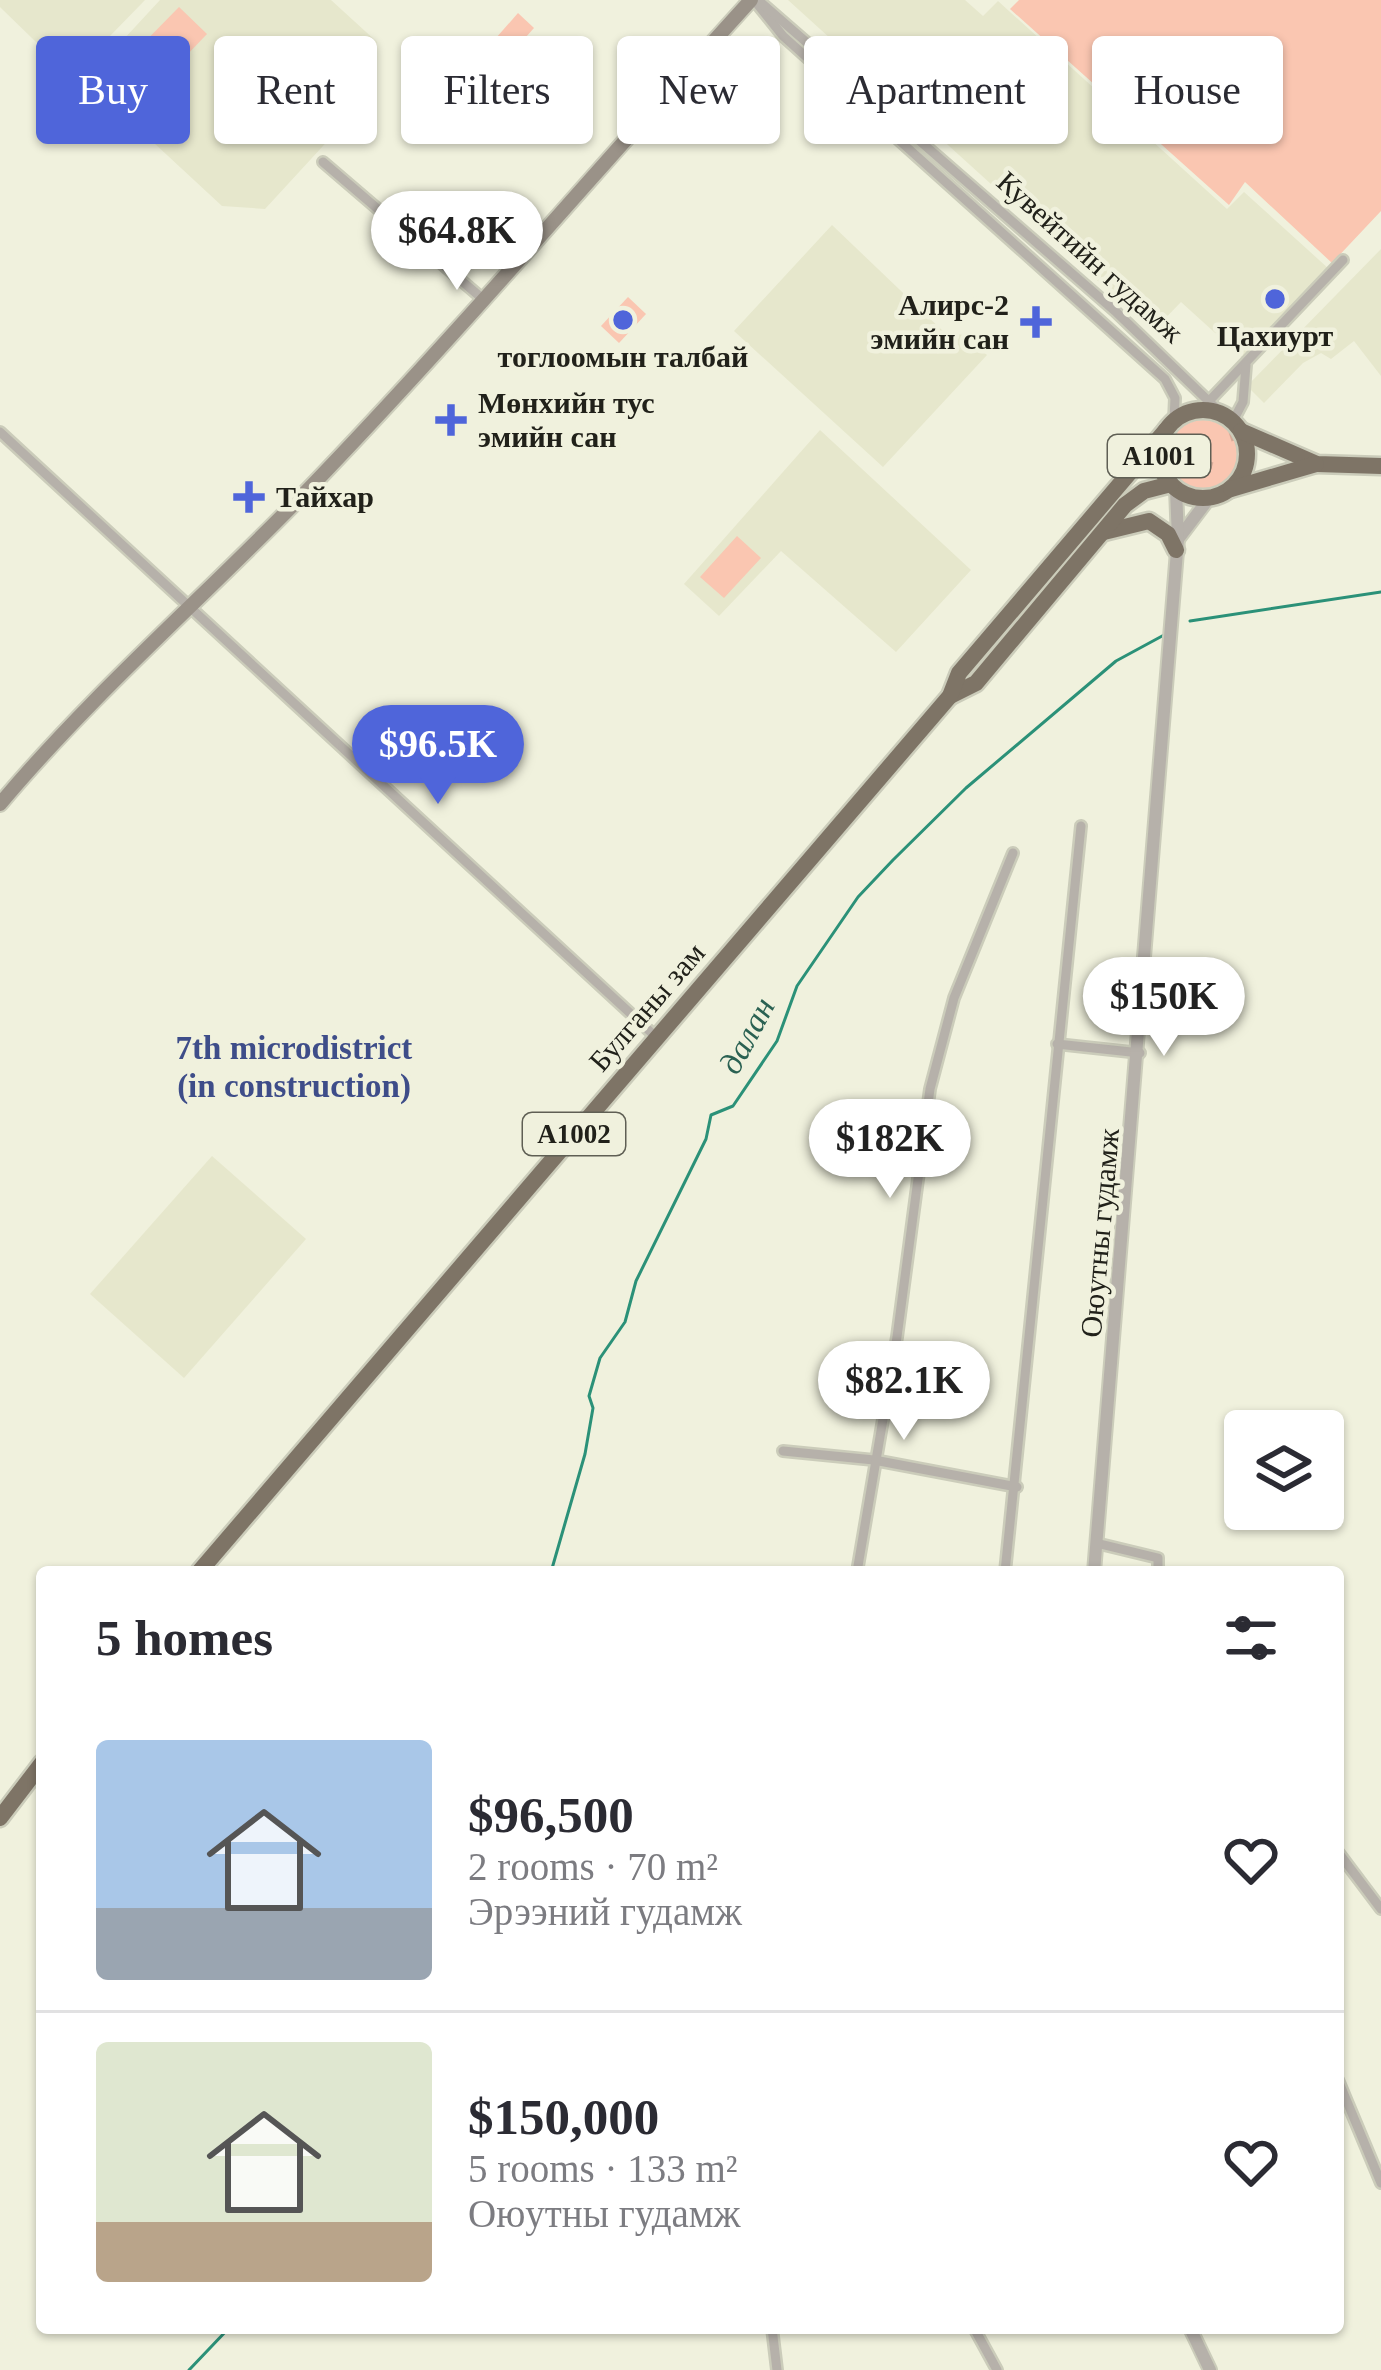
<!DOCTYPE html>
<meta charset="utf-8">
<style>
:root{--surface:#fff;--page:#f7f7f7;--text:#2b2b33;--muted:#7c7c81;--line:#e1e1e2;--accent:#4f65da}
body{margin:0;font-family:Georgia,serif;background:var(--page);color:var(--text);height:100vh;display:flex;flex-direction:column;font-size:45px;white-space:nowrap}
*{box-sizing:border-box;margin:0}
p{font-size:39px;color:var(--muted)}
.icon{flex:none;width:66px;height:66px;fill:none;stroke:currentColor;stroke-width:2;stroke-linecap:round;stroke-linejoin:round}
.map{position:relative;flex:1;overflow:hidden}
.sheet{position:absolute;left:36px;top:1566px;width:1308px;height:768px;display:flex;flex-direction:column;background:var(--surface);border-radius:12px;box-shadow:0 3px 9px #0004}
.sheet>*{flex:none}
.banner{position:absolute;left:36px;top:36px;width:1311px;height:108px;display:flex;gap:24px}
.fabs{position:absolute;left:1224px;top:1410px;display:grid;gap:24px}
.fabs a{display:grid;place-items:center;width:120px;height:120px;border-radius:12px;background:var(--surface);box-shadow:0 3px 9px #0004;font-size:60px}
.price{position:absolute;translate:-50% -102px;padding:0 27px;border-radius:42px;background:#fff;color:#222;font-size:39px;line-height:78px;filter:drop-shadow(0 3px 6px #0008)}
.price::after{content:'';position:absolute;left:50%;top:72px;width:36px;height:27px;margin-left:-18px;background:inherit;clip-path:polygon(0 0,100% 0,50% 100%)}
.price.active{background:var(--accent);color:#fff}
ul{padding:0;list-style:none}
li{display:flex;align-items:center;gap:36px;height:300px;padding:0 60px}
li+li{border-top:3px solid var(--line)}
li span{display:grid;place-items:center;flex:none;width:336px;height:240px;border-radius:12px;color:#555}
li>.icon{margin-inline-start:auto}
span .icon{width:144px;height:144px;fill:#fffc;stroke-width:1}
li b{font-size:51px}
h2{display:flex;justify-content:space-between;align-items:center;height:144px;padding:0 60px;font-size:51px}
.tag{padding:0 42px;border-radius:12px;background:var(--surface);box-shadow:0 3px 9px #0004;font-size:42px;line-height:108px}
.tag.active{background:var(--accent);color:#fff}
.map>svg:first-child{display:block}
.built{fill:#e6e7cc}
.grass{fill:url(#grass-tufts)}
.garden{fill:#fac6b1}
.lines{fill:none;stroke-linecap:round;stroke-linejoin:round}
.stream{stroke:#2b9178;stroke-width:3}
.minor-casing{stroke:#cbccba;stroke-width:14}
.tertiary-casing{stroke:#cbccba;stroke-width:16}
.secondary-casing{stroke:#cbccba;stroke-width:18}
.trunk-casing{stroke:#cbccba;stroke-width:21}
.minor{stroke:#b6b1aa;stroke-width:9}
.tertiary{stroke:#b6b1aa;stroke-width:12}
.secondary{stroke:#9a9288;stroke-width:14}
.trunk{stroke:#7e7466;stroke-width:16}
.poi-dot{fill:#4f65da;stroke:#f0f1dd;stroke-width:4.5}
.labels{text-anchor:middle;stroke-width:9;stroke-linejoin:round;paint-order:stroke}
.shield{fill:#f0f1dd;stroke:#5f5f54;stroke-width:3}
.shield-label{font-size:27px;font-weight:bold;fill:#21211a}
.street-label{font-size:30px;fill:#21211a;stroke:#f0f1dd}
.poi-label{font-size:30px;font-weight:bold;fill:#21211a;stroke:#f0f1dd}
.water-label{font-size:33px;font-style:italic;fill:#2a6152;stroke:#f0f1dd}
.neighbourhood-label{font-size:33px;font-weight:bold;fill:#3e4d89;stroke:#f0f1dd}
</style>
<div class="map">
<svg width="1381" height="2370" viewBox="0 0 1381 2370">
<defs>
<pattern id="grass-tufts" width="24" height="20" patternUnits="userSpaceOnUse" patternTransform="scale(3)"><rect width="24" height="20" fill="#fac6b1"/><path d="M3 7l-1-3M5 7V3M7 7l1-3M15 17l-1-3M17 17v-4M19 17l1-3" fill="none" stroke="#d6aa98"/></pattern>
</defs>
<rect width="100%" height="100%" fill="#f0f1dd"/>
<g class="built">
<polygon points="0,0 145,0 71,76 0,7"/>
<polygon points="160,0 331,0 377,42 362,58 369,96 265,209 222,206 86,80"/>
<polygon points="788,0 965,0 983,16 998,1 1227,209 1244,192 1329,269 1246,361 1181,302 1153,331"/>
<polygon points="832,225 945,333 965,335 987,355 883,467 734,331"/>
<polygon points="1381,249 1381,376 1354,341 1331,359 1321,353 1303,363 1264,403 1247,386"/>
<polygon points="820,430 971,570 896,652 781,551 719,616 684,584"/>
<polygon points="212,1156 306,1239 184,1378 90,1294"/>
</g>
<circle class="grass" cx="1203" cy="455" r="35"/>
<g class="garden">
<polygon points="1019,0 1381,0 1381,211 1332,263 1245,182 1229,205 1010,9"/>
<polygon points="179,7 207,34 159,84 131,56"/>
<polygon points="518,13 534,28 498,68 482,54"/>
<polygon points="628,297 646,314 619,343 601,326"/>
<polygon points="737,536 761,558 724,598 700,577"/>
</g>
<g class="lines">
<g class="stream">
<polyline points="1190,621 1381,592"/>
<polyline points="551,1572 585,1454 593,1408 589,1396 600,1358 625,1322 636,1281 706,1139 711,1115 733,1106 777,1041 797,986 858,897 893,860 966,788 1116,661 1164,635"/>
<polyline points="189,2370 229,2328"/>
</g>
<g class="minor-casing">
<g id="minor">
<polyline points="754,0 783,36 1165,379 1175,398 1174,421"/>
<polyline points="758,0 1115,311 1222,414"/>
<polyline points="323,162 484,300"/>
<polyline points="1211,399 1343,260"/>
<polyline points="1233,421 1243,402 1246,365"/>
<polyline points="0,432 656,1037"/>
<polyline points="1057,1044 1140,1053"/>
<polyline points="783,1451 874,1460 1017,1487"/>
<polyline points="1096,1543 1158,1558 1158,1572"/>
<polyline points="857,1572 897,1337 930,1089 954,998 1013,853"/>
<polyline points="1005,1572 1081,826"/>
<polyline points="1338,1852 1381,1909"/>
<polyline points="1338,2080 1381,2183"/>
<polyline points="772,2328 777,2370"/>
<polyline points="974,2328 997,2370"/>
</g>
</g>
<g class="tertiary-casing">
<g id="tertiary">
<polyline points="1179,538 1210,497"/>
<polyline points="1094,1572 1178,539 1176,489"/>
<polyline points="1190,2328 1210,2370"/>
</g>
</g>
<g class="secondary-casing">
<path id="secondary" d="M0 804C99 686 218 585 324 473 471 319 608 157 751 0"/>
</g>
<g class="trunk-casing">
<g id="trunk">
<circle cx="1203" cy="454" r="44"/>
<polyline points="1241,431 1317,464 1381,466"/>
<polyline points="1231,489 1316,464"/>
<polyline points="1104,532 1149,521 1168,534 1176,550"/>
<polyline points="950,696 976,683 1125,505 1144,491 1171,484"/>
<polyline points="199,1572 950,696 959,673 1166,430"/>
<polyline points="0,1818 42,1763"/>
</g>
</g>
<use href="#minor" class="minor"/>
<use href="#tertiary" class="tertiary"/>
<use href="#secondary" class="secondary"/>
<use href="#trunk" class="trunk"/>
</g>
<g class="poi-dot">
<circle cx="1275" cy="299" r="12"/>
<circle cx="623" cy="320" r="12"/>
<path d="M1030 304h12v12h12v12h-12v12h-12v-12h-12v-12h12z"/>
<path d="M445 402h12v12h12v12h-12v12h-12v-12h-12v-12h12z"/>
<path d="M243 479h12v12h12v12h-12v12h-12v-12h-12v-12h12z"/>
</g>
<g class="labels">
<g class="shield">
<rect x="1108" y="435" width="102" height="42" rx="9"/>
<rect x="523" y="1113" width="102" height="42" rx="9"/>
</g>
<g class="shield-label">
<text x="1159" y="465">A1001</text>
<text x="574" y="1143">A1002</text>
</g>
<g class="street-label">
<text transform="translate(1090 257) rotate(42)" y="10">Кувейтийн гудамж</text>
<text transform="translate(647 1007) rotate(-49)" y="10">Булганы зам</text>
<text transform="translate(1100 1233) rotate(-85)" y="10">Оюутны гудамж</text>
</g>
<g class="poi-label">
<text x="1009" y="315" text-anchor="end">Aлирс-2<tspan x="1009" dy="34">эмийн сан</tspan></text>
<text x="1275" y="346">Цахиурт</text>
<text x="623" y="367">тоглоомын талбай</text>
<text x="478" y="413" text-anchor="start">Мөнхийн тус<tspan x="478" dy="34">эмийн сан</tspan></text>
<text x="276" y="507" text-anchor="start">Тайхар</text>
</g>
<g class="water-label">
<text transform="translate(746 1035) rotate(-62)" y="12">далан</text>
</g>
<g class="neighbourhood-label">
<text x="294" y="1059">7th microdistrict<tspan x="294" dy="38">(in construction)</tspan></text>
</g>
</g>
</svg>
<div class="fabs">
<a><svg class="icon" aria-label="layers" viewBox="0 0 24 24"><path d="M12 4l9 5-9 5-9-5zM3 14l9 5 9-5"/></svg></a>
</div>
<b class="price" style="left:457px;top:293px">$64.8K</b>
<b class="price active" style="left:438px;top:807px">$96.5K</b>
<b class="price" style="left:1164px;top:1059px">$150K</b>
<b class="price" style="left:890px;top:1201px">$182K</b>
<b class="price" style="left:904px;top:1443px">$82.1K</b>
<div class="banner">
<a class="tag active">Buy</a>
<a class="tag">Rent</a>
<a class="tag">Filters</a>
<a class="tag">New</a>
<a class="tag">Apartment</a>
<a class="tag">House</a>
</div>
<section class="sheet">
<h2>5 homes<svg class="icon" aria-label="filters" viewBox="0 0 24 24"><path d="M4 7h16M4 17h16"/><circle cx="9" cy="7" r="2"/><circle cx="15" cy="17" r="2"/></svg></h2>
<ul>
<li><span style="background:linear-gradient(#a9c7e8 70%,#9aa5b1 0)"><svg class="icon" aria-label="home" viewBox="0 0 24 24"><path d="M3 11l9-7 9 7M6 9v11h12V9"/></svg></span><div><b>$96,500</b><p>2 rooms · 70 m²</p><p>Эрээний гудамж</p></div><svg class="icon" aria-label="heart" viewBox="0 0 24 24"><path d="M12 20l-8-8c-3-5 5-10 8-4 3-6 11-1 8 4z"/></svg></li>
<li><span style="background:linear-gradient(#dfe7d0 75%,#b9a48a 0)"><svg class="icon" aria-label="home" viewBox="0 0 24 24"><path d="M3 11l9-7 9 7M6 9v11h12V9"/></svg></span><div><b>$150,000</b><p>5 rooms · 133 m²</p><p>Оюутны гудамж</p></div><svg class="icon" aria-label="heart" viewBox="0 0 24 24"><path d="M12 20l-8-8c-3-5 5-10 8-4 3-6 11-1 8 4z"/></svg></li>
</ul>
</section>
</div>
